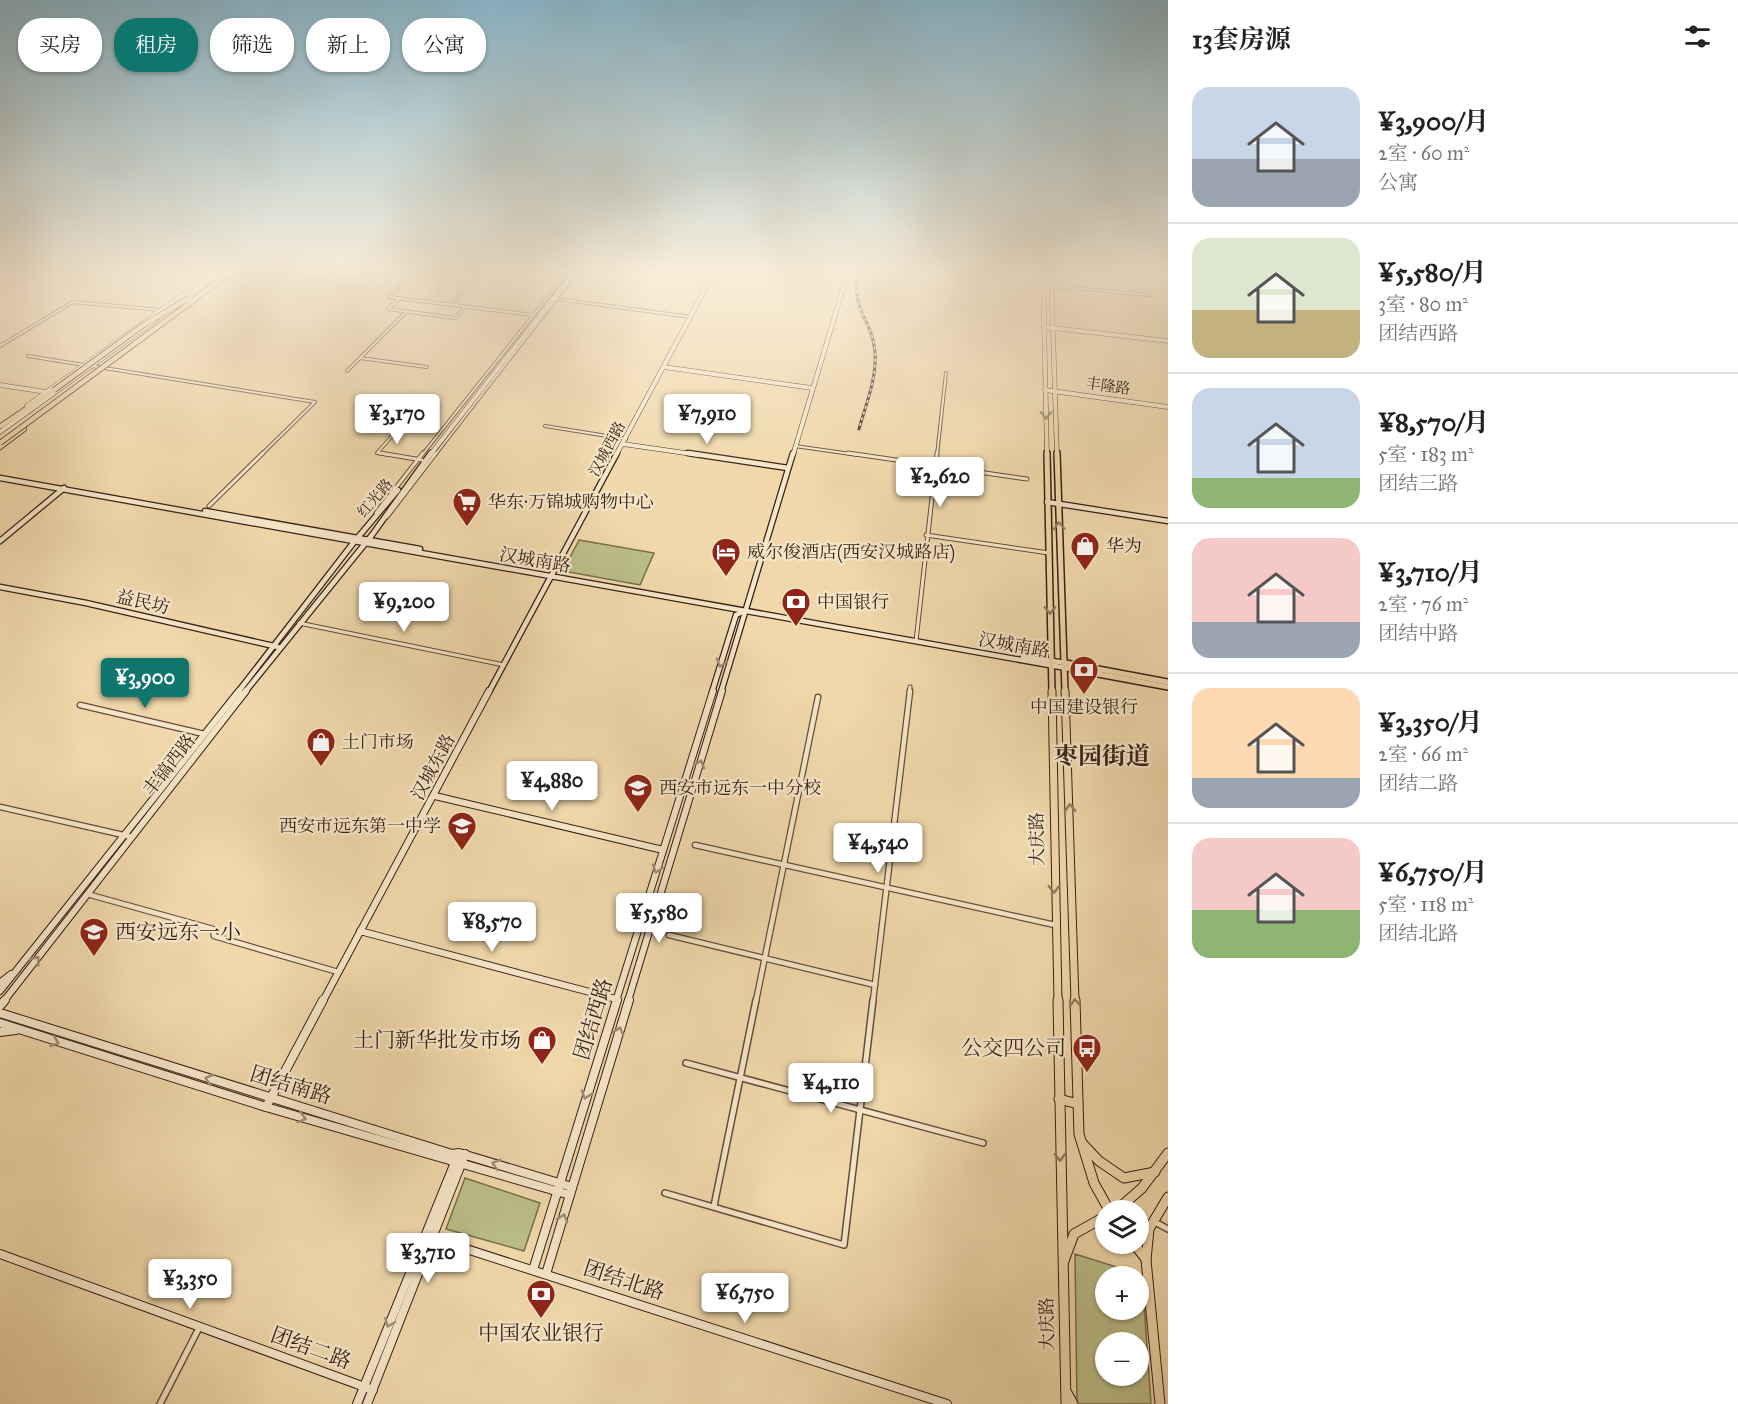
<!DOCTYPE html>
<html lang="zh">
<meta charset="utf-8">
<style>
:root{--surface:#fff;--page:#f2f2f2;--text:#222;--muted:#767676;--line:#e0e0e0;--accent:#0f766e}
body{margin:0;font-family:"IM FELL Great Primer","Noto Serif SC",serif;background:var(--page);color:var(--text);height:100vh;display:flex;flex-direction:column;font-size:22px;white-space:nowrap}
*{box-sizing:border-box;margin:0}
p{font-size:20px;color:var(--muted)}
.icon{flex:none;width:33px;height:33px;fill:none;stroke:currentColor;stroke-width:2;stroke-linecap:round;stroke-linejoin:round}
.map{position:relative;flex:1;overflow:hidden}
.side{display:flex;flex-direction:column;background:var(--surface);width:570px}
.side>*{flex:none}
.banner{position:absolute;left:18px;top:18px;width:570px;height:54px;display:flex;gap:12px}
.controls{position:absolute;left:1095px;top:1200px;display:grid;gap:12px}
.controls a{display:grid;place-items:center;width:54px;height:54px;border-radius:50%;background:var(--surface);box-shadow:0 2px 4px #0004;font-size:30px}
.price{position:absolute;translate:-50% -51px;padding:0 14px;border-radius:6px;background:#fff;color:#222;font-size:20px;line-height:39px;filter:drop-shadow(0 2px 3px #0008)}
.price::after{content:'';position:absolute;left:50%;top:36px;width:18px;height:14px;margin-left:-9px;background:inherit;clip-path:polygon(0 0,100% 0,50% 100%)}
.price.current{background:var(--accent);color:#fff}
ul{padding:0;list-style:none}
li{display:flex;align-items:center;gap:18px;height:150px;padding:0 24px}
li+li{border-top:2px solid var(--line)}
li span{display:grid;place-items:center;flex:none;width:168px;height:120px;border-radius:18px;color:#555}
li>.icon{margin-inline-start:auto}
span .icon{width:72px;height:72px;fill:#fffc;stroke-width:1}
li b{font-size:26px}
h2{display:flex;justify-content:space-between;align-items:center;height:72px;padding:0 24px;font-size:26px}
.pill{padding:0 21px;border-radius:24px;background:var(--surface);box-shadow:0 2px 4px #0004;font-size:21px;line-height:54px}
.pill.current{background:var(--accent);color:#fff}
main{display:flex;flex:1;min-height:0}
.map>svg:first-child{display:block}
.green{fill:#bbbe88;stroke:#786e50;stroke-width:1.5;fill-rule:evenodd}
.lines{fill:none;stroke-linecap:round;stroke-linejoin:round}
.street-far3-casing{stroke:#644d3c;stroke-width:4}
.street-far2-casing{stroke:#644d3c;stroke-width:5}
.street-far1-casing{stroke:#644d3c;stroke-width:7}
.street-casing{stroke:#644d3c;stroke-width:8}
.secondary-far3-casing{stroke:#361f17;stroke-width:5}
.secondary-far2-casing{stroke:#361f17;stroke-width:7}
.secondary-far1-casing{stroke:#361f17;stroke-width:8}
.secondary-casing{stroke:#361f17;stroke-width:10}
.primary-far3-casing{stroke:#361f17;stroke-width:5}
.primary-far2-casing{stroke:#361f17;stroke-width:8}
.primary-far1-casing{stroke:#361f17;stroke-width:9}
.primary-casing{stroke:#361f17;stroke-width:11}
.highway-casing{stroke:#361f17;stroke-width:6}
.street-far3{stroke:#f5e6c8;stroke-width:2}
.street-far2{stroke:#f5e6c8;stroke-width:3}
.street-far1{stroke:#f5e6c8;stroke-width:4.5}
.street{stroke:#f5e6c8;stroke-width:5}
.secondary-far3{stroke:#f5e6c8;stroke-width:4}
.secondary-far2{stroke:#f5e6c8;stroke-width:4.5}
.secondary-far1{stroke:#f5e6c8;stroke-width:6}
.secondary{stroke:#f5e6c8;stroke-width:8}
.primary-far3{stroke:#f0d8ab;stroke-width:4}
.primary-far2{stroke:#f0d8ab;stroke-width:5}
.primary-far1{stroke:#f0d8ab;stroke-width:7}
.primary{stroke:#f0d8ab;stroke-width:9}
.highway{stroke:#f0d8ab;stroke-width:4.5}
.rail-casing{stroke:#361f17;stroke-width:3}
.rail{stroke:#f5e6c8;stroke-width:1.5;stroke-dasharray:3;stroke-linecap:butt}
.highway-bridge-casing{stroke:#361f17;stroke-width:6;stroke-linecap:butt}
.highway-bridge{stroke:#f0d8ab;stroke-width:4.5}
.oneway{stroke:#937c61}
.oneway2{stroke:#9f8c78}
.labels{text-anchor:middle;stroke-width:4.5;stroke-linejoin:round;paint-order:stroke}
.far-street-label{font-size:15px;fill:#361f17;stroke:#f5e6c8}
.poi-label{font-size:18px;fill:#361f17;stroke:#f5e6c8;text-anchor:start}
.street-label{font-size:18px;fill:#361f17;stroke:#f5e6c8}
.near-poi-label{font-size:21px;fill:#361f17;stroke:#f5e6c8;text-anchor:end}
.near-street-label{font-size:21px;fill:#361f17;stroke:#f5e6c8}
.district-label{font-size:24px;font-weight:bold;fill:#361f17;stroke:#f5e6c8}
</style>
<main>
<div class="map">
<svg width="1168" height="1404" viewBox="0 0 1168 1404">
<rect width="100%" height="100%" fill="#f0d8ab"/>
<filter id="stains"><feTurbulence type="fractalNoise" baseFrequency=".00333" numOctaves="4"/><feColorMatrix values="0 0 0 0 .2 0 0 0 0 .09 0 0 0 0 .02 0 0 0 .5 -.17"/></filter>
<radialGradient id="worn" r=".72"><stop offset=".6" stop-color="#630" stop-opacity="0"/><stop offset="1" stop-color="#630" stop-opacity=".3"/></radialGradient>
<g class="green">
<polygon points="579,540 654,553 640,585 563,571"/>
<polygon points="465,1178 540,1203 524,1251 446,1229"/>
<path d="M1075 1254 1142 1275 1151 1404H1077ZM1106 1276H1138V1310H1106ZM1106 1342H1138V1376H1106Z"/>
</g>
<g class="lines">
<g class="street-far3-casing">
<g id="street-far3">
<polyline points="414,272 389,297 533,315"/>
<polyline points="1052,286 1150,295"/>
<polyline points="400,298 388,309 455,318 465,307"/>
<polyline points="557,299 691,317"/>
<polyline points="428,301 457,272"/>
<polyline points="450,304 480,272"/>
<polyline points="0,346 73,302 161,310"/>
<polyline points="28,356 84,365"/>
<polyline points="360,358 427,367"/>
<polyline points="92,366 315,402 261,455"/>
<polyline points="347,371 406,312"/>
<polyline points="545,426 626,439"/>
<polyline points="795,446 858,455"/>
<polyline points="390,455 377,453 408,418"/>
<polyline points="422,455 568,272"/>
<polyline points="435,455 577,272"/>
<polyline points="937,455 946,373"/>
</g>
</g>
<g class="street-far2-casing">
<g id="street-far2">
<polyline points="380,453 422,460"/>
<polyline points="848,453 1027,479"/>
<polyline points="209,506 263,453"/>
<polyline points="376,513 423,453"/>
<polyline points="387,517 436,453"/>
<polyline points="926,535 1049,553"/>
<polyline points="299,623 504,665"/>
<polyline points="916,641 937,453"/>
<polyline points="909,692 910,687"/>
</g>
</g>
<g class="street-far1-casing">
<g id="street-far1">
<polyline points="80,705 204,734"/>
<polyline points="0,807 132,837"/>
<polyline points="695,845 1055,925"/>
<polyline points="87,894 213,929 214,936 338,972"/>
<polyline points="669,935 875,985"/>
<polyline points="756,1001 818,697"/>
<polyline points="873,1001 910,691"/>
</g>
</g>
<g class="street-casing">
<g id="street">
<polyline points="686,1063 983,1143"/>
<polyline points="665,1193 844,1245 873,1000"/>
<polyline points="714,1206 756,1000"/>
<polyline points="1153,1221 1168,1229"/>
<polyline points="160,1404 199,1328"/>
</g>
</g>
<g class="secondary-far3-casing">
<g id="secondary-far3">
<polyline points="184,272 209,276"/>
<polyline points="932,272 1052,286"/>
<polyline points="181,301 220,272"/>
<polyline points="1044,327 1168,341"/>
<polyline points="664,367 812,388"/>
<polyline points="0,385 46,392"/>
<polyline points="1045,390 1168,407"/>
<polyline points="27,406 214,272"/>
<polyline points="0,432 157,319"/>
<polyline points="623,444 699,455"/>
<polyline points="430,455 574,272"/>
<polyline points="616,455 711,278"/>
<polyline points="793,455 848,272"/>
</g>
</g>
<g class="secondary-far2-casing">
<g id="secondary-far2">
<polyline points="688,453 788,468"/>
<polyline points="0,478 1066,668"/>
<polyline points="1047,502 1168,521"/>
<polyline points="205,511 420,549"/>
<polyline points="0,541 64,488"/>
<polyline points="0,587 86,603 278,647"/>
<polyline points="1023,657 1066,663"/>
<polyline points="238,692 354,542 398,490"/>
<polyline points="245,692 372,535 431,453"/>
<polyline points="489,692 617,453"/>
<polyline points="712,692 736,615 744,611"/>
<polyline points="721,692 793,453"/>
</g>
</g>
<g class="secondary-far1-casing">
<g id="secondary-far1">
<polyline points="435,796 663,850"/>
<polyline points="360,931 616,999"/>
<polyline points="0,983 11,974"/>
<polyline points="0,991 239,691"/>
<polyline points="4,1001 246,691"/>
<polyline points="323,1001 489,691"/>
<polyline points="616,1001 713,691"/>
<polyline points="628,1001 722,691"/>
</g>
</g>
<g class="secondary-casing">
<g id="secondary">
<polyline points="0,1006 5,1000"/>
<polyline points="0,1013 452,1154 459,1153 572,1187"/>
<polyline points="0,1023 266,1107 570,1195"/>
<polyline points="0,1032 16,1030"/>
<polyline points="266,1107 323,1000"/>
<polyline points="426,1236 947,1404"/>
<polyline points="0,1254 373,1390"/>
<polyline points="533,1270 617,1000"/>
<polyline points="546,1274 629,1000"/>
<polyline points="357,1404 456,1160"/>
<polyline points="367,1404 465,1154"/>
</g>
</g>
<g class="primary-far3-casing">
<g id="primary-far3">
<polyline points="1043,272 1047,455"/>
<polyline points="1051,272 1057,455"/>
</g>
</g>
<g class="primary-far2-casing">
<g id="primary-far2">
<polyline points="1047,453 1052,692"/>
<polyline points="1057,453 1065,692"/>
<polyline points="1066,663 1168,682"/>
<polyline points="1066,668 1168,687"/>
</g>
</g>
<g class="primary-far1-casing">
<g id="primary-far1">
<polyline points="1052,691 1058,1001"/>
<polyline points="1065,691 1075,1001"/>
</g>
</g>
<g class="primary-casing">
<g id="primary">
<polyline points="1058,1000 1066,1404"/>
<polyline points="1075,1000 1079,1134 1094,1183 1109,1210"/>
<polyline points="1059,1099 1078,1104"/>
<polyline points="1082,1143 1099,1161 1124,1178 1155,1172"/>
<polyline points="1117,1210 1142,1188 1168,1153"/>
<polyline points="1134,1244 1146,1259"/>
<polyline points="1064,1261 1074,1234 1106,1216"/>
<polyline points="1067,1393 1073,1404"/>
<polyline points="1160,1404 1146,1260 1149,1229 1168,1197"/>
</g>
</g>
<g class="highway-casing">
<g id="highway">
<polyline points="1,426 54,390"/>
<polyline points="0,447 24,429"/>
</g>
</g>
<use href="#street-far3" class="street-far3"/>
<use href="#street-far2" class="street-far2"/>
<use href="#street-far1" class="street-far1"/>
<use href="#street" class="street"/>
<use href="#secondary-far3" class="secondary-far3"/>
<use href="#secondary-far2" class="secondary-far2"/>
<use href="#secondary-far1" class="secondary-far1"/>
<use href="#secondary" class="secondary"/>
<use href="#primary-far3" class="primary-far3"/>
<use href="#primary-far2" class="primary-far2"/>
<use href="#primary-far1" class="primary-far1"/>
<use href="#primary" class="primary"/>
<use href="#highway" class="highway"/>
<g class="rail-casing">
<path id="rail" d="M858 272C851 314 872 317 875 352 877 378 866 404 859 429"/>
</g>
<use href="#rail" class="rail"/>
<g class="highway-bridge-casing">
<g id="highway-bridge">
<polyline points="54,390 145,324 191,297"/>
<polyline points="0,443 232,272"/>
</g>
</g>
<use href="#highway-bridge" class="highway-bridge"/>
</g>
<defs><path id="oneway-chevron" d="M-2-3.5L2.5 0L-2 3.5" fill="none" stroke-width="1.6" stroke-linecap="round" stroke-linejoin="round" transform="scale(1.5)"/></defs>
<g class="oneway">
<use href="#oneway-chevron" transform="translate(1046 415) rotate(89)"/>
<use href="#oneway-chevron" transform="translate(1059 526) rotate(-93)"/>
<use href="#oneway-chevron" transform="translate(1050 610) rotate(89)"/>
<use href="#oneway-chevron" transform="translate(1070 808) rotate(-92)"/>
<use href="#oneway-chevron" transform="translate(1054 889) rotate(89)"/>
<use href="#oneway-chevron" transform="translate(1075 1003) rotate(-92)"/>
<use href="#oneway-chevron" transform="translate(1060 1157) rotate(89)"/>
</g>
<g class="oneway2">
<use href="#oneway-chevron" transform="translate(721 663) rotate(107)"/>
<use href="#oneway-chevron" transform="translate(700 764) rotate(-73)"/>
<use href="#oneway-chevron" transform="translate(657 869) rotate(108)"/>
<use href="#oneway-chevron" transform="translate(36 960) rotate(-53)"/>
<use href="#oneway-chevron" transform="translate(619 1031) rotate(-73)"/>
<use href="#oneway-chevron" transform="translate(55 1042) rotate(19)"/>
<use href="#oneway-chevron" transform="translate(209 1079) rotate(-163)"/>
<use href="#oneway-chevron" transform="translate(586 1095) rotate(108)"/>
<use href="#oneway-chevron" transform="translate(302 1118) rotate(17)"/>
<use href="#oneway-chevron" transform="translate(496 1164) rotate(-163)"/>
<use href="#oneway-chevron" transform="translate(563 1218) rotate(-73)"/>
<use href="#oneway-chevron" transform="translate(389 1323) rotate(112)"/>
</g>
<linearGradient id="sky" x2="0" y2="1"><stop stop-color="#89b7cd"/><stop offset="0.58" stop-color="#f8edd9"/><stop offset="1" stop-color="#f8edd9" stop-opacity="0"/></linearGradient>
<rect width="1168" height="469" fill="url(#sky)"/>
<defs>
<g id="supermarket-pin" transform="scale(1.5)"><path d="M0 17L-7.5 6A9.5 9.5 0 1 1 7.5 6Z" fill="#8f2418" stroke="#f5e6c8"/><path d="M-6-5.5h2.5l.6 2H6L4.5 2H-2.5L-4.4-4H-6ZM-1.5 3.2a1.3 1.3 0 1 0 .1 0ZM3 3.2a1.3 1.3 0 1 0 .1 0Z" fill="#fff"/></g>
<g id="shop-pin" transform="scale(1.5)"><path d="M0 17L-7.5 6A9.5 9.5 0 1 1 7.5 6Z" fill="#8f2418" stroke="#f5e6c8"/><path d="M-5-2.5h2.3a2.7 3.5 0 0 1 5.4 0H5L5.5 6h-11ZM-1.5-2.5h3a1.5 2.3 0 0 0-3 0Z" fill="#fff"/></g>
<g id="hotel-pin" transform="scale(1.5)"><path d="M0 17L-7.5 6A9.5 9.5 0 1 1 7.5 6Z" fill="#8f2418" stroke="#f5e6c8"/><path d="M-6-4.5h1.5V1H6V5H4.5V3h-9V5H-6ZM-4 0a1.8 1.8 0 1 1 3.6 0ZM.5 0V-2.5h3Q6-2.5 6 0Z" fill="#fff"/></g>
<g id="bank-pin" transform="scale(1.5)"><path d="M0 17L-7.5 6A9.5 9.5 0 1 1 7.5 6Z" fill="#8f2418" stroke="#f5e6c8"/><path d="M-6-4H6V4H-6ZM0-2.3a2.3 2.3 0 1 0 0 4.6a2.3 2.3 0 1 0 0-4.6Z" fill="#fff"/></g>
<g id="school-pin" transform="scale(1.5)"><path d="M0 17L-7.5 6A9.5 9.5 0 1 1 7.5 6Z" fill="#8f2418" stroke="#f5e6c8"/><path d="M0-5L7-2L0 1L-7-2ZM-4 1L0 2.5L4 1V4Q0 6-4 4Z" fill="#fff"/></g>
<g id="bus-pin" transform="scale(1.5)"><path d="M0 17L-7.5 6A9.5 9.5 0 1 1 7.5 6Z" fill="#8f2418" stroke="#f5e6c8"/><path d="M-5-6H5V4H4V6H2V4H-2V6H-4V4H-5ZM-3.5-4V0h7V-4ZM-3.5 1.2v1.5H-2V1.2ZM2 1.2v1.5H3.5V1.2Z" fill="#fff"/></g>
</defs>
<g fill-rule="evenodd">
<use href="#supermarket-pin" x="467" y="502"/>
<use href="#shop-pin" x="1085" y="546"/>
<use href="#hotel-pin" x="726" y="552"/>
<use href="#bank-pin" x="796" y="602"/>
<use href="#bank-pin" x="1084" y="670"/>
<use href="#shop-pin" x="321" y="742"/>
<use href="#school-pin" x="638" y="788"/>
<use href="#school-pin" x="462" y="826"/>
<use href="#school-pin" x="94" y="932"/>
<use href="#shop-pin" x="542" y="1040"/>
<use href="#bus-pin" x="1087" y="1048"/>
<use href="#bank-pin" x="541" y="1294"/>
</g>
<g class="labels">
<g class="far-street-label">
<text transform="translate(1108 386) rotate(8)" y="5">丰隆路</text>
<text transform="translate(607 449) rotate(-62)" y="5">汉城西路</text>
<text transform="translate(375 498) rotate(-49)" y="5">红光路</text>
</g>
<g class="poi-label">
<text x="488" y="508">华东·万锦城购物中心</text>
<text x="1106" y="552">华为</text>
<text x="747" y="558">威尔俊酒店(西安汉城路店)</text>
<text x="817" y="608">中国银行</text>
<text x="1084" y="713" text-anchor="middle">中国建设银行</text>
<text x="342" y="748">土门市场</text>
<text x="659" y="794">西安市远东一中分校</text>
<text x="441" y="832" text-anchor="end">西安市远东第一中学</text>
</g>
<g class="street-label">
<text transform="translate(535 560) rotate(10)" y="6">汉城南路</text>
<text transform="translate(143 602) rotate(13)" y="6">益民坊</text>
<text transform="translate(1014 645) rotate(10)" y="6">汉城南路</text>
<text transform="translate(169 765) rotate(-52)" y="6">丰镐西路</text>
<text transform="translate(433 767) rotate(-62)" y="6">汉城东路</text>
<text transform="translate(1037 839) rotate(-91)" y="6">大庆路</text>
<text transform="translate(1047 1324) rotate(-91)" y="6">大庆路</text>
</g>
<g class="near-poi-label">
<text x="115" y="939" text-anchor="start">西安远东一小</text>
<text x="521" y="1047">土门新华批发市场</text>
<text x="1066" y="1055">公交四公司</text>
<text x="541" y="1340" text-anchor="middle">中国农业银行</text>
</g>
<g class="near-street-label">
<text transform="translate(593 1019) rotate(-73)" y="7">团结西路</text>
<text transform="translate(291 1085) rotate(17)" y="7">团结南路</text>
<text transform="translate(624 1280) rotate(18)" y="7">团结北路</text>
<text transform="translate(311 1348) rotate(20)" y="7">团结二路</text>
</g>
<g class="district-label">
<text x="1102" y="764">枣园街道</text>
</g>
</g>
<rect width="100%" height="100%" filter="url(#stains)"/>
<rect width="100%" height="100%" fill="url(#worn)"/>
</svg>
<div class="controls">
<a><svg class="icon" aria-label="layers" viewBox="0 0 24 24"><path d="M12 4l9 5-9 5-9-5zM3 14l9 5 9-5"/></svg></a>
<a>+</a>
<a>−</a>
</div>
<b class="price" style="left:397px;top:445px">¥3,170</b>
<b class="price" style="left:707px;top:445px">¥7,910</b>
<b class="price" style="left:940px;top:508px">¥2,620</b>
<b class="price" style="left:404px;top:633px">¥9,200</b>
<b class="price current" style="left:145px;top:709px">¥3,900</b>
<b class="price" style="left:552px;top:812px">¥4,880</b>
<b class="price" style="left:878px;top:874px">¥4,540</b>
<b class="price" style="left:659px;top:944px">¥5,580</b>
<b class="price" style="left:492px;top:953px">¥8,570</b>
<b class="price" style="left:831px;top:1114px">¥4,110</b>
<b class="price" style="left:428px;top:1284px">¥3,710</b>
<b class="price" style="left:190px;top:1310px">¥3,350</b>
<b class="price" style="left:745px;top:1324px">¥6,750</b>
<div class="banner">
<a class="pill">买房</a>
<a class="pill current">租房</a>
<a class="pill">筛选</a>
<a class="pill">新上</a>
<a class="pill">公寓</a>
</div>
</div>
<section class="side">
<h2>13套房源<svg class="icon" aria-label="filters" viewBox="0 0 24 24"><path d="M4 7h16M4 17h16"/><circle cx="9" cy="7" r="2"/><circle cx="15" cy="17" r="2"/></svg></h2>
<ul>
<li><span style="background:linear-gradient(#c9d6e8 60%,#9aa5b1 0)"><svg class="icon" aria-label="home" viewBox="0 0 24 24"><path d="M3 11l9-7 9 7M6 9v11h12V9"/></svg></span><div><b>¥3,900/月</b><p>2室 · 60 m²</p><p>公寓</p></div></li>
<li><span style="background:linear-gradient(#dfe7d0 60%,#c2b280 0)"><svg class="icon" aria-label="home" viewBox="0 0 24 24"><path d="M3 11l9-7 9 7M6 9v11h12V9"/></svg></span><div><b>¥5,580/月</b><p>3室 · 80 m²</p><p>团结西路</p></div></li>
<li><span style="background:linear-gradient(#c9d6e8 75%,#8fb573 0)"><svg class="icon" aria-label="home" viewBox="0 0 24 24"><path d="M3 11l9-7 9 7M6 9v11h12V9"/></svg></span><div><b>¥8,570/月</b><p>5室 · 183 m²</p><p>团结三路</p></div></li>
<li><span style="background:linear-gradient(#f6c9c9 70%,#9aa5b1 0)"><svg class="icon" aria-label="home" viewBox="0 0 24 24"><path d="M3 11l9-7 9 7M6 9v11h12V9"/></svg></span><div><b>¥3,710/月</b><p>2室 · 76 m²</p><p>团结中路</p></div></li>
<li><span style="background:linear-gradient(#ffd9b3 75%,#9aa5b1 0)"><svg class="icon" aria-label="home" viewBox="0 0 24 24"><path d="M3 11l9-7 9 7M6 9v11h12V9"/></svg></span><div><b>¥3,350/月</b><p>2室 · 66 m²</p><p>团结二路</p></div></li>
<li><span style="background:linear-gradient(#f6c9c9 60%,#8fb573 0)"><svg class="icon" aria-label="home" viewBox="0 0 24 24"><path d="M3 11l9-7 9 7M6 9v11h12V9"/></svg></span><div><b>¥6,750/月</b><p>5室 · 118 m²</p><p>团结北路</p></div></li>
</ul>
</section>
</main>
